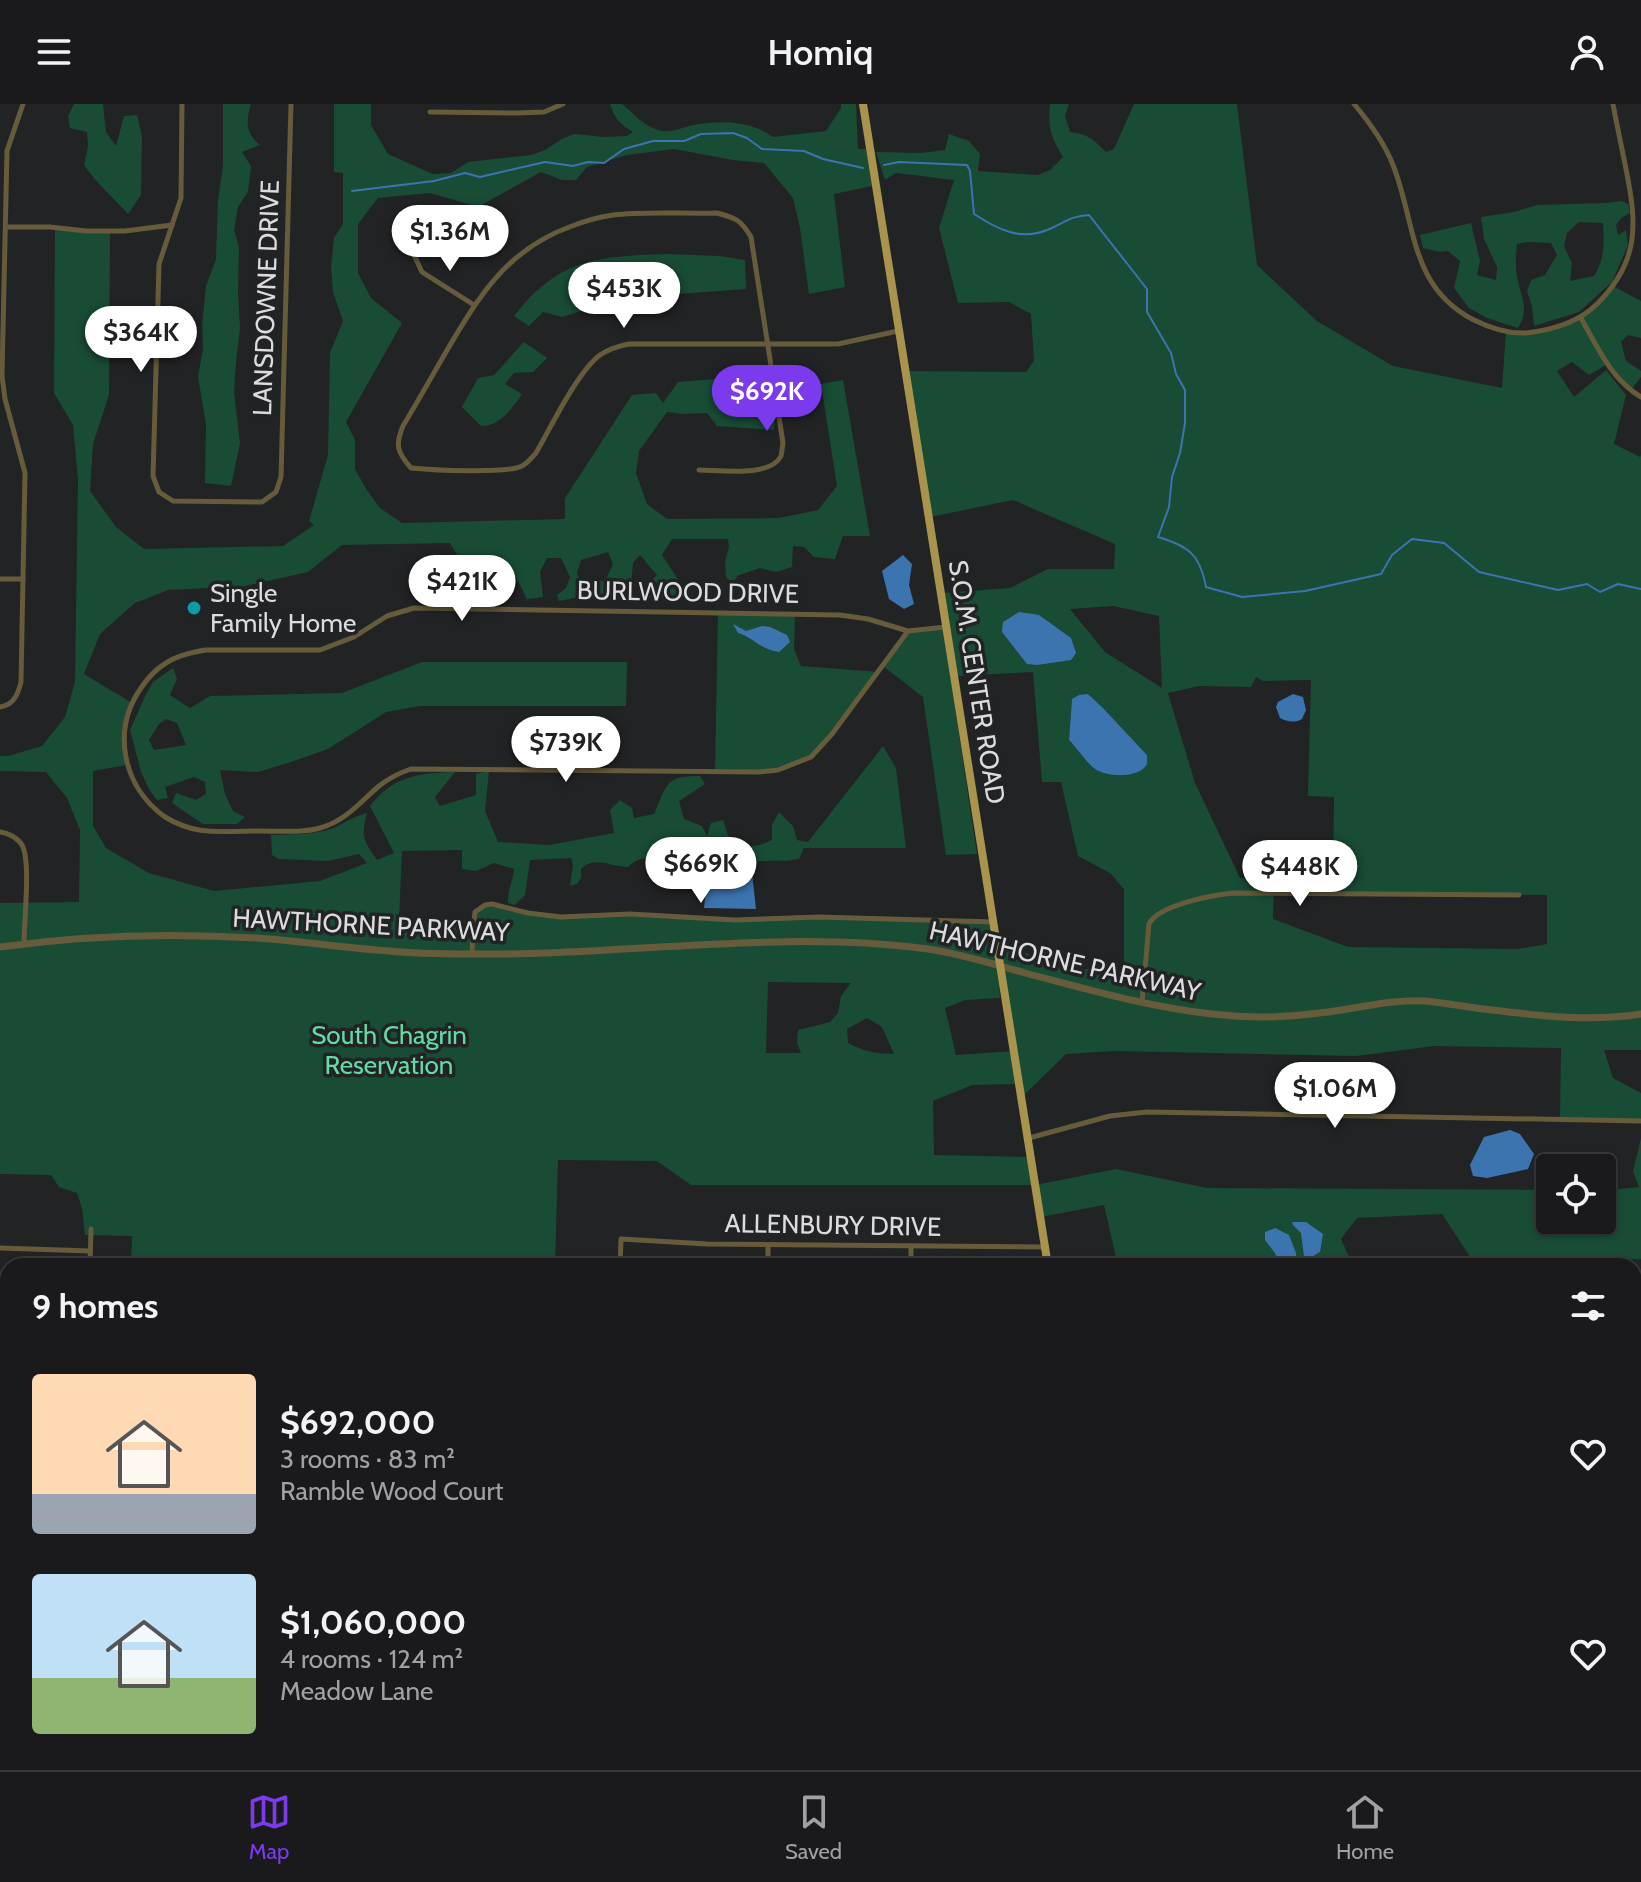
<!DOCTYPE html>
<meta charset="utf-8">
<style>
:root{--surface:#1a1a1c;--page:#232325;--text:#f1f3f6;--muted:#9fa1a3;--line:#38383b;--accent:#7c3aed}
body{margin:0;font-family:Cabin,sans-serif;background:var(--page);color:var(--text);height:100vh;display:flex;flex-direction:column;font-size:30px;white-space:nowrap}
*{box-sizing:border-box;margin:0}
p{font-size:26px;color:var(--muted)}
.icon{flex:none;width:44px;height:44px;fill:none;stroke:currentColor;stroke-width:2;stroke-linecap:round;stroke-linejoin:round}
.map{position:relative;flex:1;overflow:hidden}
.sheet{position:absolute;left:0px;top:1154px;width:1642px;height:512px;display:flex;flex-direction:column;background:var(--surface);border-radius:24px 24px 0 0;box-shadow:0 2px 6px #0004,0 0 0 2px var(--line)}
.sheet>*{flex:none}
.fabs{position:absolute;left:1536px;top:1050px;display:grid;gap:16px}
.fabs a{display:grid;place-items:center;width:80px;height:80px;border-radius:8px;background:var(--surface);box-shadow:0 2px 6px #0004,0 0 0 2px var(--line);font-size:40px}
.price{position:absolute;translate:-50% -68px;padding:0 18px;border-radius:28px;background:#fff;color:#222;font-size:26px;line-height:52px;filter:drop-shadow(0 2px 4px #0008)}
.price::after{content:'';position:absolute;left:50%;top:48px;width:24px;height:18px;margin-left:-12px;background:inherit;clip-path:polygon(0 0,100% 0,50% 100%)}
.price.active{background:var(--accent);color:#fff}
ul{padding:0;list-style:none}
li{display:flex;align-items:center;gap:24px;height:200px;padding:0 32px}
li span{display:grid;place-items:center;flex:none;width:224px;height:160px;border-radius:8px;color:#555}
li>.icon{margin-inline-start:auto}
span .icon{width:96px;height:96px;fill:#fffc;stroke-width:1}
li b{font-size:34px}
h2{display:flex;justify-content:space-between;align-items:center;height:96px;padding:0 32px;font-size:34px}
header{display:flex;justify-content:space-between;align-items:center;height:104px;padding:0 32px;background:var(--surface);font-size:36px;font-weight:600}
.dock{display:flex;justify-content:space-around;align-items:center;height:112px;border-top:2px solid var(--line);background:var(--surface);font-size:22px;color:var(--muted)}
.dock a{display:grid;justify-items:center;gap:4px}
.dock .active{color:var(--accent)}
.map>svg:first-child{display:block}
.green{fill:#184c35;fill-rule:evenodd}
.water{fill:#3c74b0}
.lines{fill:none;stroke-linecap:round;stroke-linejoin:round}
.stream{stroke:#3c74b0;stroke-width:2}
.minor{stroke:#665c3b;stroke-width:5}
.tertiary{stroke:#665c3b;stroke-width:7}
.secondary{stroke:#8c7c46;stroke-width:8}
.primary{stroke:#a9944d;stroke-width:8}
.culture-dot{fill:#0f9aa8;stroke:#222325;stroke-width:3}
.labels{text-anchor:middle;stroke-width:7;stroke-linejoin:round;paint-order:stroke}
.street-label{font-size:26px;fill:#dcdcde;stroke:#222325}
.poi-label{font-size:26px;fill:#dcdcde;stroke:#222325;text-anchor:start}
.park-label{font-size:26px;fill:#5fdda3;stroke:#222325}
</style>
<header><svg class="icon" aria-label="menu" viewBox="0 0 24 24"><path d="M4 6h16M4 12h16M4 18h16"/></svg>Homiq<svg class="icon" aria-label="person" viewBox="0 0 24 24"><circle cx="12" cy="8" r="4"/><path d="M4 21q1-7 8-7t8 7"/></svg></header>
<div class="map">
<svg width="1641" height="1666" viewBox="0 0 1641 1666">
<rect width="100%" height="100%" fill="#222325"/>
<g class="green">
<path d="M74 0H103L106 28 116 42 124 12 137 11 142 32 141 91 128 110C114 94 96 79 84 61L88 42 87 28 70 24 68 12Z"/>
<path d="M223 0H251C246 18 245 28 260 41L242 48 251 62 248 88 238 103 234 126 239 143 238 188 240 224 236 258 234 288 240 339 231 382 205 379 206 320 198 273 203 245 202 221 206 182 216 155 218 95 223 62Z"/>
<path d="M334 0H371V21L388 50 433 70 451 69 468 58 531 51 545 46 562 35 574 30 604 33 627 32 633 28C621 21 614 14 610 0H622C633 9 644 22 658 26 670 30 682 23 694 21 721 16 751 17 773 33L826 27 841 4V0H856L858 45H866L872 82 834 90 845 183 809 190 800 124 793 94 764 59 733 56 674 45 627 51 587 63 576 76H562L541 68 478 103 430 89 378 94 358 120V169L371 194 402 219 346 318 355 336V365L366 385 380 404 402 419 565 415V394L632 291 656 289 663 299 678 278 727 274 764 290 775 315 774 326 717 322 707 309 682 310 667 308 639 347 636 369 647 400 667 415 779 414 818 406 837 382 821 280 843 276 870 432H843L835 455 814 453 804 443 793 442 792 463 776 468 760 464 737 472 733 480 726 473 725 457 729 443 728 435H672L662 451 690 494 673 498 639 489 641 479H649L657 471 640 451 633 459 630 491 617 496 606 491 591 487 590 476 605 477 613 460 608 448 581 456 577 469 583 486 580 493 559 497 557 491 566 484 570 473 561 454H547L540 468 543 493 527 495 509 459 489 457 481 477 477 494 466 493 454 487C466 462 464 462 450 439L342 441 308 468 245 482 168 486 135 499 100 530 84 570 132 599 125 632 127 661 93 667V722L106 744 149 769 214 787 320 777 367 759 359 750 328 757 279 755 272 751 271 731C290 730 312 731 331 725 344 720 351 713 367 709 361 733 363 736 377 756L394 749 370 702C393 672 419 669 455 668L435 693 440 702 476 691V670L489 667 485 707 498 738 549 741 614 729 610 706 620 696 632 704 634 714 654 710C667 682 664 671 700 672L705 680 679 697 684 715 702 722 707 732 711 719 723 716C725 721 727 730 730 735 739 747 761 742 772 736V721L779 708 793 722 797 736 808 738 883 642 896 664 906 744H804L799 755C779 760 749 751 735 768L708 767 702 759C690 757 688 760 677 760 657 761 646 745 628 763 611 763 595 751 581 765V774L577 780 570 782 573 761 571 754 530 756 525 791 515 801 508 799C507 787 513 778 514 765L494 759 476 767 462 765V746L402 747 399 816 473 818 474 812 485 801 544 811H602L688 815 798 813 995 818 998 840 1003 843 1083 865 1124 866V785L1110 769 1078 752 1061 678H1042L1033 568 955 572 943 489 1010 484 1048 465H1114L1115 440 1013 396 930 413 907 267 1026 268 1034 257 1031 210 1009 198 958 199 939 124 954 76 896 69 885 76 876 48 920 49 945 46 949 30 969 37 980 50 978 67 1038 71 1050 66 1063 53C1050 32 1048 24 1050 0H1069L1065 12 1070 28C1088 30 1093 35 1106 48L1114 45 1134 0H1237L1257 161 1317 217 1393 262 1502 284 1506 227H1541L1581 214 1613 182 1641 197V234L1628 231 1621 238 1626 257 1641 267V273L1630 287 1606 261 1589 271 1572 258 1557 267 1574 293 1606 266 1626 291 1614 340 1640 353 1641 351V946H1604L1613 974 1641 989V1017L1560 1016 1561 944 1434 942 1356 952 1114 947 1066 950 1022 993 1020 980 972 981 933 997 934 1051 1032 1053 1036 1081 1116 1065 1207 1084 1550 1086V1116H1602V1087L1639 1083 1633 1067 1641 1034V1155H1610L1572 1162H1486L1470 1153 1442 1110 1357 1114 1341 1135 1353 1162H1118L1104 1101 1041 1113 1036 1081H691L657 1057 558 1056 555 1162H131L132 1132 85 1131 82 1104 77 1089 59 1083 51 1071 0 1070V799L79 798 80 726 67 694 46 668 0 667V652H8L42 642 65 613 75 578 78 375 73 321 54 289 55 124 110 127 109 291 93 340 90 387 116 423 144 445 283 442 314 421 309 417 328 351 330 249 343 217 333 188 331 163 334 134 343 120V69L334 68ZM1113 502 1159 512 1162 584 1105 548 1070 505ZM1256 573 1263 577 1311 576 1308 692 1334 693 1333 789 1547 791V840L1518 845 1348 843 1273 815 1274 775 1240 774 1195 679 1168 589 1199 582 1251 583ZM1088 590 1103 604 1147 651 1096 666 1069 636 1072 596ZM768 878 851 879 841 892 838 909 830 918 798 926 797 939 801 949H766ZM999 881 1015 947 956 951 945 904 965 896 1000 894ZM867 914 882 923 894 950C877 950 863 947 848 939L847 925Z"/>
<path d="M1622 97 1628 100 1630 109 1621 114 1616 121 1618 131 1626 126 1628 141 1612 178 1579 208 1534 222 1532 202 1527 187 1531 176 1545 171 1557 151 1551 139 1527 138 1517 140C1516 151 1515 162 1517 173 1521 193 1530 205 1518 224L1487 214 1469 204 1454 184 1460 157 1448 147 1440 148 1423 144 1420 131 1471 119 1480 157 1477 171 1496 176 1497 163 1484 135 1481 113 1514 108 1537 101 1605 99ZM1579 118 1603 119C1604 138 1605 155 1594 172L1570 177 1572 159 1564 142 1567 129Z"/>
<path d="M667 150 720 152 745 156 746 185 651 192 607 199 562 213 543 208 529 222 514 212C522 202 530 192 540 184 577 151 620 152 667 150Z"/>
<path d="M524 238 547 254 533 268 514 269 505 280 522 290C513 304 499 323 481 322L462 303 478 274 494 271Z"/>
<polygon points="718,509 795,510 794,545 801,562 879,568 811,653 778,666 715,667"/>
<polygon points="943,524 977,750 946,751 923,593 883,562 908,527"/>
<path d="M422 558H627L626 602H420L386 608 328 645 291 658 258 668 220 666 225 690 233 707 245 713 237 720H203L172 699 176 689 196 696 206 690 205 678 194 673 165 683 168 694 157 696 149 685 141 668 130 626 146 590 153 578 173 564 177 575 170 591 190 604 210 592 342 589ZM166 615 177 619 186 641 154 646 149 636 159 620Z"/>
<polygon points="0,1195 8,1197 8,1359 6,1288 0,1246"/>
<rect x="1634" y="1294" width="7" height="147"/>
<polygon points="1634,1450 1641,1450 1641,1584 1639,1528 1634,1528"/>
<polygon points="0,1588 6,1588 2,1666 0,1666"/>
<polygon points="228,1658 283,1658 290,1666 227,1666"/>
<polygon points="442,1658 647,1658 639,1666 442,1666"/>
<polygon points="746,1658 796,1658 795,1662 799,1666 770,1666 767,1659 759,1663 748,1661"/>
<polygon points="819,1658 994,1658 984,1666 854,1666 848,1662"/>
<polygon points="1057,1658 1118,1658 1120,1666 1059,1666"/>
<polygon points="1227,1658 1283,1658 1334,1662 1337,1658 1517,1658 1531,1666 1230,1666"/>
</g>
<g class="water">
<polygon points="903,451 912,460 909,481 914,500 904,505 889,495 882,467"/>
<polygon points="1019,508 1039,511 1071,534 1076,549 1071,556 1037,561 1027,560 1002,528 1003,518"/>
<path d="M733 520 746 527 762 522 770 523 787 531 790 538 779 548C759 545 753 533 738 529Z"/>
<path d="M1088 590 1103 604 1147 651C1147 656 1148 660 1145 663 1135 674 1107 673 1095 665 1087 659 1077 644 1069 636L1072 595 1079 591Z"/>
<path d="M1293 590 1303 593 1306 606 1302 615C1295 619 1287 618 1280 614L1276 603 1278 598Z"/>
<polygon points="708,767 752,769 756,805 704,804"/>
<polygon points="1510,1026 1520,1030 1534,1050 1528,1065 1487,1074 1473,1072 1470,1061 1484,1033"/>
<polygon points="1292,1118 1306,1118 1323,1130 1320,1148 1308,1155 1304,1152 1301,1129 1293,1121"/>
<polygon points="1275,1124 1289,1131 1296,1149 1297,1162 1279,1162 1275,1149 1265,1136 1265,1128"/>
<polygon points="1634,1465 1641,1467 1641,1509 1634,1509"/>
<path d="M796 1658C812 1658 842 1657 854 1666H799L795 1662Z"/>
</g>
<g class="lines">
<g class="stream">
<path d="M884 61 899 58 967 61 970 67 974 110C997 125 1020 137 1047 126 1064 120 1068 112 1089 111L1147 185V208L1171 249 1176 270 1185 286V319L1180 349 1172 373 1169 403 1158 433C1189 442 1200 451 1206 483L1242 493 1305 487 1381 470 1392 451 1412 435 1444 439 1479 468 1558 486 1587 480 1600 488 1618 480 1641 485"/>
<polyline points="352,87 434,77 465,69 480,73 545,58 573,62 588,58 604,59 624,45 653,37 684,37 701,30 733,29 747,34 762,45 804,47 823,55 863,64"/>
</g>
<g class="minor">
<polyline points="182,0 181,94 159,160 153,372 159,388 173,397 262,398 276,388 281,373 291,0"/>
<path d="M1354 0C1370 19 1384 38 1393 61 1416 119 1409 183 1474 216 1490 224 1508 230 1526 229 1552 226 1579 218 1597 200 1640 157 1637 120 1626 65 1622 44 1617 22 1613 0"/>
<polyline points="430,8 517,9 544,8 563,0"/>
<polyline points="6,123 50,123 86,127 125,127 172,121"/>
<polyline points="413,149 422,168 474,201"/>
<path d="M1581 214C1598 244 1611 275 1641 293"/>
<path d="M699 366C719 366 770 374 781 352 782 348 782 344 783 339L751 133C741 116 736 114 717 109 684 110 645 107 613 111 599 113 585 117 572 122 507 145 479 192 446 248 432 272 418 297 403 322 395 341 397 348 411 364 431 366 507 370 522 362 528 359 531 354 536 349 551 323 578 267 600 251 609 245 618 242 629 240H838L898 227"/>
<polyline points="0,475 23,475"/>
<path d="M908 527 868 515 840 511 414 504 387 512 354 533 320 546H206C193 548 178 551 166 559 156 565 147 575 141 584 111 627 123 683 165 713 175 719 187 724 199 726 219 729 240 727 260 727 280 727 301 729 320 724 346 717 360 698 379 682 389 674 399 669 411 665L759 668 778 666 811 653 832 630 908 527 946 523"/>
<path d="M0 603C14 601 18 590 21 578L25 369 5 295 2 272 7 47 23 0"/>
<path d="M0 728C8 729 18 734 22 741 31 756 24 818 24 839"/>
<polyline points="472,850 473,824 475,808 485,801 492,800 528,809 561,813 630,810 735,816 818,813 994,818"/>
<path d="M1142 899 1149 820C1158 801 1213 791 1233 789L1519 791"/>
<polyline points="1029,1034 1110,1012 1147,1008 1641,1017"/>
<polyline points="0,1144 90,1147"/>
<polyline points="90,1162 91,1125"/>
<polyline points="620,1162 621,1135 707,1140 1045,1143"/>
<polyline points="768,1162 768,1141"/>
<polyline points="911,1162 911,1142"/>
<polyline points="1634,1228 1641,1228"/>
<polyline points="1582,1658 1584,1666"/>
<polyline points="66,1666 66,1658"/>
<polyline points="186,1666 187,1658"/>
<polyline points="385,1666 385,1658"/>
</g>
<path class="tertiary" d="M0 843C85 831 172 829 257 834 301 837 345 844 389 847 417 850 445 850 472 850 624 852 777 825 928 845 962 850 993 860 1025 869 1087 885 1148 903 1212 910 1247 914 1284 914 1319 909 1356 905 1389 895 1426 897 1448 899 1470 904 1492 906 1541 912 1592 918 1641 910"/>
<g class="secondary">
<polyline points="0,1419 8,1419"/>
<polyline points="1634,1450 1641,1450"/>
</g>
<g class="primary">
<polyline points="863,0 1048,1162"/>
<polyline points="1128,1658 1129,1666"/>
</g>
</g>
<circle class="culture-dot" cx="194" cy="504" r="8"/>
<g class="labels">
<g class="street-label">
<text transform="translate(266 194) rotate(-88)" y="9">LANSDOWNE DRIVE</text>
<text transform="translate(688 488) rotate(1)" y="9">BURLWOOD DRIVE</text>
<text transform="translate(977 578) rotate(81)" y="9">S.O.M. CENTER ROAD</text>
<text transform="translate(371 821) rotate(3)" y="9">HAWTHORNE PARKWAY</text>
<text transform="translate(1065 857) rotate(13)" y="9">HAWTHORNE PARKWAY</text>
<text transform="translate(833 1121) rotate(1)" y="9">ALLENBURY DRIVE</text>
</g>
<g class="poi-label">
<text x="210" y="498">Single<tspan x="210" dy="30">Family Home</tspan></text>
</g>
<g class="park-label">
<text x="389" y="940">South Chagrin<tspan x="389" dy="30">Reservation</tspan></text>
</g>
</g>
</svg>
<div class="fabs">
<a><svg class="icon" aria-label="locate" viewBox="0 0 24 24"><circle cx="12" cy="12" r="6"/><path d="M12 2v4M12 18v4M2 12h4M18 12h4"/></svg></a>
</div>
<b class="price" style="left:450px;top:169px">$1.36M</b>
<b class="price" style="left:624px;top:226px">$453K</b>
<b class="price" style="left:141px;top:270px">$364K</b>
<b class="price active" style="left:767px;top:329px">$692K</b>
<b class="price" style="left:462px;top:519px">$421K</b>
<b class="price" style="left:566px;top:680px">$739K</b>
<b class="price" style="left:701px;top:801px">$669K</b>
<b class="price" style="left:1300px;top:804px">$448K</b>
<b class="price" style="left:1335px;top:1026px">$1.06M</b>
<section class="sheet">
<h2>9 homes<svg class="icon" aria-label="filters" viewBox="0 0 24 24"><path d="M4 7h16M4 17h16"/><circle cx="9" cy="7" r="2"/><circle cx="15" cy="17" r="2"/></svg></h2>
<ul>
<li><span style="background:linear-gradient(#ffd9b3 75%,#9aa5b1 0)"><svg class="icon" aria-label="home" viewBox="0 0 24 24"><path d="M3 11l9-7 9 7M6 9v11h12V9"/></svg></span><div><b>$692,000</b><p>3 rooms · 83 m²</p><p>Ramble Wood Court</p></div><svg class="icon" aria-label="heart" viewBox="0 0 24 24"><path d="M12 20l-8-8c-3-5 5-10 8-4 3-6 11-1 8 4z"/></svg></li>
<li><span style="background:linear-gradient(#bfe0f5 65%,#8fb573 0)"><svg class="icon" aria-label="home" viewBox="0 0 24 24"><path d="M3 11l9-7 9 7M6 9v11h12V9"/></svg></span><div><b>$1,060,000</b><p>4 rooms · 124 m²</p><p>Meadow Lane</p></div><svg class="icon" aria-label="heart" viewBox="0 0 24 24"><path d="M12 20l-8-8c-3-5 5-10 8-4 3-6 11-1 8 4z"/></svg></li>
</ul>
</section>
</div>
<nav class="dock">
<a class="active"><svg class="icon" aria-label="map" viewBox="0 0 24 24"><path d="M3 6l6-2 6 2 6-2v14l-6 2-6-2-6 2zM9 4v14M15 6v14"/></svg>Map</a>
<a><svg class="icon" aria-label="saved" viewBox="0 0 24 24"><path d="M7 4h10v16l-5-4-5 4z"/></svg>Saved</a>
<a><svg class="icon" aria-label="home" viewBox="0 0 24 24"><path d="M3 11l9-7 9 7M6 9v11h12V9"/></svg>Home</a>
</nav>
